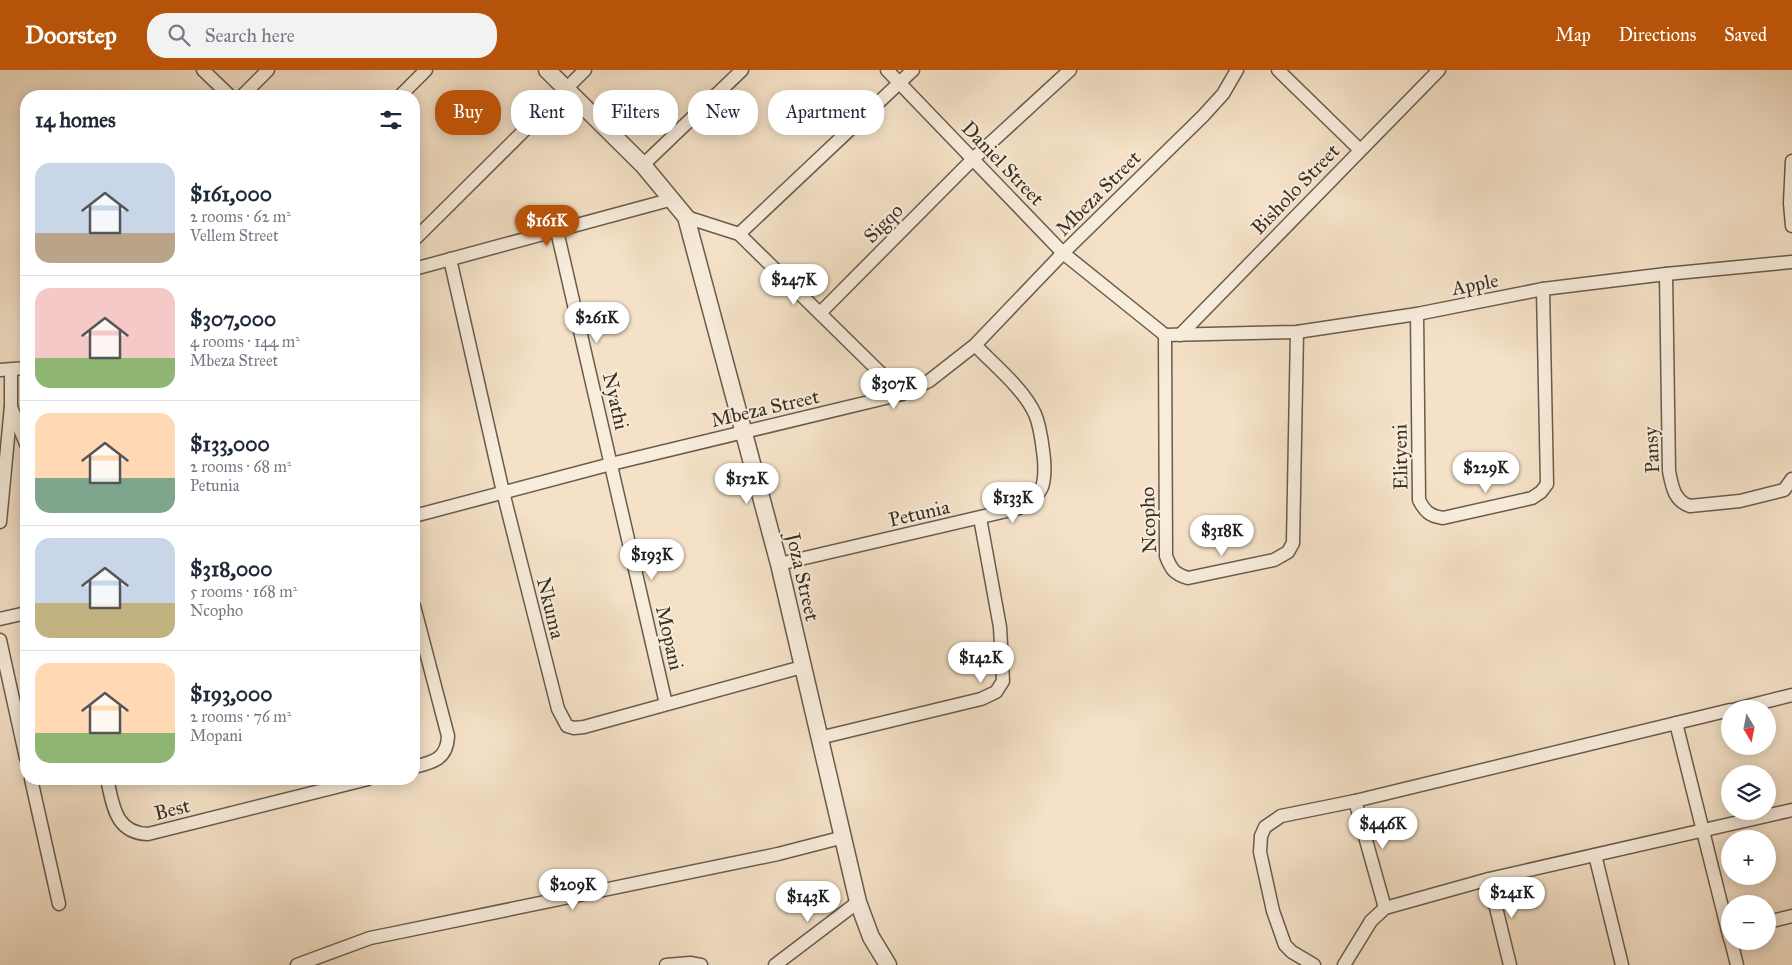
<!DOCTYPE html>
<meta charset="utf-8">
<style>
:root{--surface:#fff;--page:#f2f2f3;--text:#1f2937;--muted:#747a83;--line:#e0e1e3;--accent:#b45309}
body{margin:0;font-family:"IM FELL Great Primer",serif;background:var(--page);color:var(--text);height:100vh;display:flex;flex-direction:column;font-size:19px;white-space:nowrap}
*{box-sizing:border-box;margin:0}
p{font-size:16px;color:var(--muted)}
.icon{flex:none;width:28px;height:28px;fill:none;stroke:currentColor;stroke-width:2;stroke-linecap:round;stroke-linejoin:round}
.map{position:relative;flex:1;overflow:hidden}
.side{position:absolute;left:20px;top:20px;width:400px;height:695px;display:flex;flex-direction:column;background:var(--surface);border-radius:20px;box-shadow:0 2px 12px #0003}
.side>*{flex:none}
.banner{position:absolute;left:435px;top:20px;width:475px;height:45px;display:flex;gap:10px}
.needle{width:32px;rotate:170deg}
.buttons{position:absolute;left:1721px;top:630px;display:grid;gap:10px}
.buttons a{display:grid;place-items:center;width:55px;height:55px;border-radius:50%;background:var(--surface);box-shadow:0 2px 12px #0003;font-size:25px}
.price{position:absolute;translate:-50% -42px;padding:0 11px;border-radius:18px;background:#fff;color:#222;font-size:16px;line-height:32px;filter:drop-shadow(0 1px 2px #0008)}
.price::after{content:'';position:absolute;left:50%;top:30px;width:15px;height:11px;margin-left:-8px;background:inherit;clip-path:polygon(0 0,100% 0,50% 100%)}
.price.on{background:var(--accent);color:#fff}
ul{padding:0;list-style:none}
li{display:flex;align-items:center;gap:15px;height:125px;padding:0 15px}
li+li{border-top:1px solid var(--line)}
li span{display:grid;place-items:center;flex:none;width:140px;height:100px;border-radius:15px;color:#555}
li>.icon{margin-inline-start:auto}
span .icon{width:60px;height:60px;fill:#fffc;stroke-width:1}
li b{font-size:21px}
h2{display:flex;justify-content:space-between;align-items:center;height:60px;padding:0 15px;font-size:21px}
.pill{padding:0 18px;border-radius:20px;background:var(--surface);box-shadow:0 2px 12px #0003;font-size:18px;line-height:45px}
.pill.on{background:var(--accent);color:#fff}
header{display:flex;align-items:center;gap:30px;box-sizing:border-box;height:70px;padding:0 25px;background:var(--accent);color:#fff}
header strong{font-size:24px}
nav{display:flex;gap:28px;margin-inline-start:auto;font-size:18px}
.search{width:350px;height:45px;background:var(--page);display:flex;align-items:center;gap:12px;box-sizing:border-box;padding:0 18px;border-radius:20px;color:var(--muted);font-size:19px}
.map>svg:first-child{display:block}
.lines{fill:none;stroke-linecap:round;stroke-linejoin:round}
.minor-casing{stroke:#695c4d;stroke-width:15}
.tertiary-casing{stroke:#695c4d;stroke-width:19}
.minor{stroke:#f8ecdb;stroke-width:12}
.tertiary{stroke:#f8ecdb;stroke-width:16}
.labels{text-anchor:middle;stroke-width:4;stroke-linejoin:round;paint-order:stroke}
.street-label{font-size:20px;fill:#3b3024;stroke:#f8ecdb}
</style>
<header>
<strong>Doorstep</strong>
<div class="search"><svg class="icon" aria-label="search" viewBox="0 0 24 24"><circle cx="10" cy="10" r="6"/><path d="M15 15l6 6"/></svg>Search here</div>
<nav><a>Map</a><a>Directions</a><a>Saved</a></nav>
</header>
<div class="map">
<svg width="1792" height="895" viewBox="0 0 1792 895">
<rect width="100%" height="100%" fill="#f4e1c7"/>
<filter id="stains"><feTurbulence type="fractalNoise" baseFrequency=".004" numOctaves="4"/><feColorMatrix values="0 0 0 0 .2 0 0 0 0 .09 0 0 0 0 .02 0 0 0 .5 -.17"/></filter>
<radialGradient id="worn" r=".72"><stop offset=".6" stop-color="#630" stop-opacity="0"/><stop offset="1" stop-color="#630" stop-opacity=".3"/></radialGradient>
<g class="lines">
<g class="minor-casing">
<g id="minor">
<polyline points="203,0 230,26"/>
<polyline points="887,0 1063,183 1165,265"/>
<polyline points="1278,0 1359,79"/>
<polyline points="242,26 268,0"/>
<polyline points="400,26 426,0"/>
<polyline points="1792,91 1790,133 1792,156"/>
<polyline points="643,95 742,0"/>
<polyline points="686,147 739,164 902,324"/>
<polyline points="557,161 666,634"/>
<polyline points="739,164 913,0"/>
<polyline points="414,170 585,0"/>
<polyline points="450,189 503,422 558,639 567,656 574,658 584,657 802,597"/>
<polyline points="414,199 673,129"/>
<path d="M1666 204 1669 401C1672 416 1674 431 1690 436L1740 431 1784 420 1792 409"/>
<polyline points="820,243 973,89 1070,0"/>
<path d="M1417 244 1419 430C1425 442 1430 446 1443 448L1532 428 1541 422 1547 414 1543 219"/>
<polyline points="1165,265 1297,262 1417,244 1543,219 1666,204 1792,192"/>
<path d="M1165 265 1166 486C1171 499 1174 504 1188 508L1274 490 1288 482 1293 473 1297 262"/>
<polyline points="1180,265 1439,0"/>
<polyline points="0,300 26,298"/>
<polyline points="11,337 26,374"/>
<polyline points="414,446 611,394 902,324 929,311 975,275 1063,183 1203,46 1223,24 1237,0"/>
<polyline points="0,452 11,336 11,300"/>
<path d="M779 494 1019 438C1043 424 1046 417 1044 389 1042 373 1041 358 1035 344 1023 318 994 295 975 275"/>
<path d="M414 536 448 666C447 689 434 692 414 697"/>
<polyline points="0,549 26,543"/>
<polyline points="0,570 26,688"/>
<polyline points="1736,639 1792,625"/>
<polyline points="1676,653 1730,869"/>
<polyline points="819,668 981,629 996,622 1003,611 1000,557 980,448"/>
<polyline points="31,709 59,834"/>
<path d="M107 709C113 735 115 763 148 764L368 709"/>
<polyline points="1355,731 1385,838"/>
<polyline points="1595,785 1622,895"/>
<polyline points="1489,809 1510,895"/>
<polyline points="1768,852 1792,846"/>
<polyline points="1731,871 1737,895"/>
<polyline points="297,895 370,868 390,864 778,784 844,767"/>
<polyline points="666,895 690,893 701,895"/>
<polyline points="775,895 858,832"/>
<polyline points="1314,895 1292,882 1285,875 1273,841 1260,782 1261,766 1265,757 1281,746 1355,731 1730,640"/>
<polyline points="1344,895 1371,851 1385,838 1489,809 1792,740"/>
</g>
</g>
<g class="tertiary-casing">
<polyline id="tertiary" points="547,0 643,95 686,147 779,494 858,832 871,867 888,895"/>
</g>
<use href="#minor" class="minor"/>
<use href="#tertiary" class="tertiary"/>
</g>
<g class="labels">
<g class="street-label">
<text transform="translate(1003 93) rotate(46)" y="7">Daniel Street</text>
<text transform="translate(1295 119) rotate(-46)" y="7">Bisholo Street</text>
<text transform="translate(1098 123) rotate(-45)" y="7">Mbeza Street</text>
<text transform="translate(883 153) rotate(-45)" y="7">Sigqo</text>
<text transform="translate(1475 214) rotate(-11)" y="7">Apple</text>
<text transform="translate(616 331) rotate(77)" y="7">Nyathi</text>
<text transform="translate(765 338) rotate(-13)" y="7">Mbeza Street</text>
<text transform="translate(1651 380) rotate(-93)" y="7">Pansy</text>
<text transform="translate(1400 387) rotate(-91)" y="7">Elityeni</text>
<text transform="translate(919 443) rotate(-13)" y="7">Petunia</text>
<text transform="translate(1148 450) rotate(-92)" y="7">Ncopho</text>
<text transform="translate(803 507) rotate(77)" y="7">Joza Street</text>
<text transform="translate(551 538) rotate(76)" y="7">Nkuma</text>
<text transform="translate(670 568) rotate(77)" y="7">Mopani</text>
<text transform="translate(172 739) rotate(-14)" y="7">Best</text>
</g>
</g>
<rect width="100%" height="100%" filter="url(#stains)"/>
<rect width="100%" height="100%" fill="url(#worn)"/>
</svg>
<div class="buttons">
<a><svg class="needle" viewBox="-14 -14 28 28"><path d="M0-13l5 13h-10z" fill="#e53935"/><path d="M0 13l5-13h-10z" fill="#747a83"/></svg></a>
<a><svg class="icon" aria-label="layers" viewBox="0 0 24 24"><path d="M12 4l9 5-9 5-9-5zM3 14l9 5 9-5"/></svg></a>
<a>+</a>
<a>−</a>
</div>
<b class="price on" style="left:547px;top:177px">$161K</b>
<b class="price" style="left:794px;top:236px">$247K</b>
<b class="price" style="left:597px;top:274px">$261K</b>
<b class="price" style="left:894px;top:340px">$307K</b>
<b class="price" style="left:1486px;top:424px">$229K</b>
<b class="price" style="left:747px;top:435px">$152K</b>
<b class="price" style="left:1013px;top:454px">$133K</b>
<b class="price" style="left:1222px;top:487px">$318K</b>
<b class="price" style="left:652px;top:511px">$193K</b>
<b class="price" style="left:981px;top:614px">$142K</b>
<b class="price" style="left:1383px;top:780px">$446K</b>
<b class="price" style="left:573px;top:841px">$209K</b>
<b class="price" style="left:1512px;top:849px">$241K</b>
<b class="price" style="left:808px;top:853px">$143K</b>
<div class="banner">
<a class="pill on">Buy</a>
<a class="pill">Rent</a>
<a class="pill">Filters</a>
<a class="pill">New</a>
<a class="pill">Apartment</a>
</div>
<section class="side">
<h2>14 homes<svg class="icon" aria-label="filters" viewBox="0 0 24 24"><path d="M4 7h16M4 17h16"/><circle cx="9" cy="7" r="2"/><circle cx="15" cy="17" r="2"/></svg></h2>
<ul>
<li><span style="background:linear-gradient(#c9d6e8 70%,#b9a48a 0)"><svg class="icon" aria-label="home" viewBox="0 0 24 24"><path d="M3 11l9-7 9 7M6 9v11h12V9"/></svg></span><div><b>$161,000</b><p>2 rooms · 62 m²</p><p>Vellem Street</p></div></li>
<li><span style="background:linear-gradient(#f6c9c9 70%,#8fb573 0)"><svg class="icon" aria-label="home" viewBox="0 0 24 24"><path d="M3 11l9-7 9 7M6 9v11h12V9"/></svg></span><div><b>$307,000</b><p>4 rooms · 144 m²</p><p>Mbeza Street</p></div></li>
<li><span style="background:linear-gradient(#ffd9b3 65%,#7fa58c 0)"><svg class="icon" aria-label="home" viewBox="0 0 24 24"><path d="M3 11l9-7 9 7M6 9v11h12V9"/></svg></span><div><b>$133,000</b><p>2 rooms · 68 m²</p><p>Petunia</p></div></li>
<li><span style="background:linear-gradient(#c9d6e8 65%,#c2b280 0)"><svg class="icon" aria-label="home" viewBox="0 0 24 24"><path d="M3 11l9-7 9 7M6 9v11h12V9"/></svg></span><div><b>$318,000</b><p>5 rooms · 168 m²</p><p>Ncopho</p></div></li>
<li><span style="background:linear-gradient(#ffd9b3 70%,#8fb573 0)"><svg class="icon" aria-label="home" viewBox="0 0 24 24"><path d="M3 11l9-7 9 7M6 9v11h12V9"/></svg></span><div><b>$193,000</b><p>2 rooms · 76 m²</p><p>Mopani</p></div></li>
</ul>
</section>
</div>
